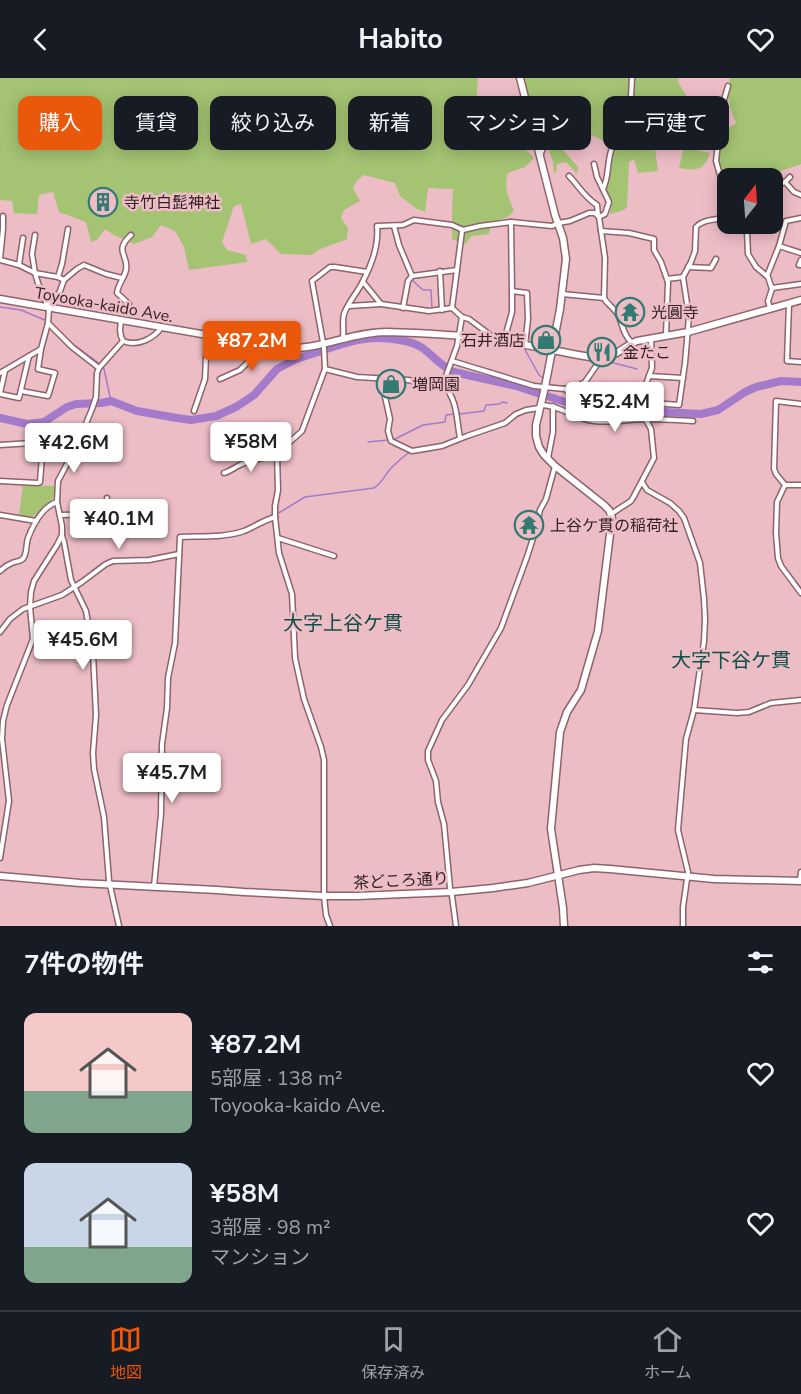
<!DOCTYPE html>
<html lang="ja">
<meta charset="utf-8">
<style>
:root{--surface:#171b24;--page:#242831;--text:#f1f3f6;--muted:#9ea1a6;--line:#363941;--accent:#ea580c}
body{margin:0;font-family:"Nunito Sans","Noto Sans JP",sans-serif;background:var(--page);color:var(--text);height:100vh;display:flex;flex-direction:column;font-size:22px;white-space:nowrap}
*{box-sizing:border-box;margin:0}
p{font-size:20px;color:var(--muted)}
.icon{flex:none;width:33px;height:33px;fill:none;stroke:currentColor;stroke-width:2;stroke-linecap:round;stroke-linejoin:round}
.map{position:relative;height:848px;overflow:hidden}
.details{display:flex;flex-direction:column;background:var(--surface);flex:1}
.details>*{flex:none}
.hud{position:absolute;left:18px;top:18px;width:765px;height:54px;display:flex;gap:12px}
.needle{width:39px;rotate:17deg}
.fabs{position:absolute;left:717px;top:90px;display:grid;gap:12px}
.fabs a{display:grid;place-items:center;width:66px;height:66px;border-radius:12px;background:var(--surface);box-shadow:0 3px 15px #0003;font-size:30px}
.price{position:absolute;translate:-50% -51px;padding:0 14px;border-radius:6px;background:#fff;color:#222;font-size:20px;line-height:39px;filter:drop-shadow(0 2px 3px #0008)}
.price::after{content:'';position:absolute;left:50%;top:36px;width:18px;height:14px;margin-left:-9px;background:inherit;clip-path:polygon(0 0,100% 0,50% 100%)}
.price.on{background:var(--accent);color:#fff}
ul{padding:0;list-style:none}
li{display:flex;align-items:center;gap:18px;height:150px;padding:0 24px}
li span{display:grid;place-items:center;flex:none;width:168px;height:120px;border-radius:12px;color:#555}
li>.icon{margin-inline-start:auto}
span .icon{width:72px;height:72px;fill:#fffc;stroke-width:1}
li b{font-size:26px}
h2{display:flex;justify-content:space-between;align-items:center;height:72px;padding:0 24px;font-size:26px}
.chip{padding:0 21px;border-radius:12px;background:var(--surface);box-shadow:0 3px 15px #0003;font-size:21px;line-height:54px}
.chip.on{background:var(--accent);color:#fff}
header{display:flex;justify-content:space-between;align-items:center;height:78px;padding:0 24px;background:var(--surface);font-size:27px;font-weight:700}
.menu{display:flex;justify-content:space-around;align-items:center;height:84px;border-top:2px solid var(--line);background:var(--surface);font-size:16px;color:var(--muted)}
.menu a{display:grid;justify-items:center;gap:3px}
.menu .on{color:var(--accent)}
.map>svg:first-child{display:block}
.green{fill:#a4c373}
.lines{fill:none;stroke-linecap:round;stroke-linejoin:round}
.stream{stroke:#a37bca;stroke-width:1.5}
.river{stroke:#a37bca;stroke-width:8}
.street-casing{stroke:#8e636b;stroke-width:7}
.secondary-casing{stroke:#8e636b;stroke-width:9}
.primary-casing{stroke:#8e636b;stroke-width:9}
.street{stroke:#fff;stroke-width:4}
.secondary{stroke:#fff;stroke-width:6}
.primary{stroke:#fff;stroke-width:6}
.labels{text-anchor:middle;stroke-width:5;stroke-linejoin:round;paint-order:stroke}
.poi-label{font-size:16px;fill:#332125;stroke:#edbdc6;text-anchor:start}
.street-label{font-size:16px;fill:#332125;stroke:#edbdc6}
.quarter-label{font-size:20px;fill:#104d48;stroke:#edbdc6}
</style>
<header><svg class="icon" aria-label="back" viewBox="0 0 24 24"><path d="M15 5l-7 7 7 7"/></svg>Habito<svg class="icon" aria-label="heart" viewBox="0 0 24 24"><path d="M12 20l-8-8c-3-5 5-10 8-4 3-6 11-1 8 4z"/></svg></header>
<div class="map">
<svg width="801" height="848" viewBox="0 0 801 848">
<rect width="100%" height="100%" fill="#edbdc6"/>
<g class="green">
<path d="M0 0H478L475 36 490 56 518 64 534 80 525 89 508 95C503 109 509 120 514 133L508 139 492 144 489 156 472 158 464 167 452 161V138L453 111 428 110 425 134 417 131 400 118 395 105 364 97 357 102 353 110 360 123 344 132 341 140 348 150 347 161 318 172 312 177 281 176 266 161 251 166 241 126 234 128 222 164 227 172 246 177 247 184 189 192 184 169 175 153 161 147 152 159 134 166 114 157 105 151 97 162 91 164 86 144 59 134 53 114 39 117 37 136 14 135 12 123 0 122Z"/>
<polygon points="524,0 679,0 678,4 690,24 684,29 672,22 651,19 650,34 658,93 638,95 634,81 629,84 627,129 624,132 610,136 611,123 606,114 612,86 606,64 587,55 576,54 550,38 547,48 563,64 561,70 578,89 577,96 566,84 557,86 556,94 554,96 553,85 549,72 539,63 532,39"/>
<path d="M730 0H801V86L781 93 772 100H728L727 105 726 106C720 90 714 78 721 62 722 59 724 56 724 53L736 45C728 28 727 19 730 0Z"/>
<polygon points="690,42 716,48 710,71 684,65"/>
<path d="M684 69 710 75C704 93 696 93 679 90Z"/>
<path d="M23 407 55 408C57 424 43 430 32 439L19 437Z"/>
</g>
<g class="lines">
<g class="stream">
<polyline points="400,174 409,195"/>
<polyline points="411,200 412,202 423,212 431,212 432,231 433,231"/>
<polyline points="0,229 21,232 47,243"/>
<polyline points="466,242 489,258"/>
<polyline points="66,261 100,286 104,291 111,323"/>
<polyline points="524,270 539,297 544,301"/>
<polyline points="610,284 637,291"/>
<polyline points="459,336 484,333 486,327 500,326 502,324 507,325"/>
<polyline points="461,359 476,353"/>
<polyline points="393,362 423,347 445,344 446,337 454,336"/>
<polyline points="368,364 388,362"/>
<polyline points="415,370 431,368"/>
<path d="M277 436 305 419 374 410C382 405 385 397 391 390 397 384 404 378 411 373"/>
<polyline points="79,503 101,486 111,481 145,480 166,476"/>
<polyline points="23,530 65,513"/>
</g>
<path class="river" d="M0 340 27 346 44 344 67 329 76 326 101 325 111 323 137 333 177 340 191 342 216 338 236 329 254 317 277 291 296 281C332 271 360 254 399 262 406 263 414 265 421 269 433 277 439 287 454 294L516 308 593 333 621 338 646 333 701 336 718 332 745 314 756 309 781 303 801 304"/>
<g class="street-casing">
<g id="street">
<polyline points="540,78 554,39"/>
<polyline points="594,86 597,99 609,124 605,136 599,139"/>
<path d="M569 98C579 108 584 119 597 127L598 137"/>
<polyline points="785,104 794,114 801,117"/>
<polyline points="772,110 785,104 790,99"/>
<path d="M603 111C609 99 607 86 611 73 614 60 622 51 627 38 632 26 631 13 632 0"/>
<polyline points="728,125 716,83 722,29 728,8"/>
<polyline points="740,146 747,153 748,176 756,189 768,199 772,211 768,223 770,230"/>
<polyline points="394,148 399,167 412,198"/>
<polyline points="601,153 629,155 654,161 654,172 661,184 668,204 666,257"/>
<polyline points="747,153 752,146"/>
<polyline points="779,168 801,175"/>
<polyline points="0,181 3,151 3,138"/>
<polyline points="0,182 19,187 35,195 58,199 64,202"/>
<polyline points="801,182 799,187 801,187"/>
<polyline points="19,187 23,160"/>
<polyline points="688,189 711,190 716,181"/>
<polyline points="440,193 442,232"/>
<polyline points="767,198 779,168 786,143 801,140"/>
<polyline points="58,199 62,186 68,151"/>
<polyline points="667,201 683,199"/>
<polyline points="363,204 381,226 429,233 452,230"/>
<polyline points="772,210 801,206"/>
<polyline points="512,213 527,215 528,241 525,267"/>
<polyline points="562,216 604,220"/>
<polyline points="46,226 56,219 60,213 64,202 77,191 84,187 106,196 122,200"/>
<path d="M129 226 117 215C118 206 124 201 126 192 129 176 113 174 131 157"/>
<polyline points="789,226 787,283 801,284"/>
<polyline points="349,228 381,226"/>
<polyline points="403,230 408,203 412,198 457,192"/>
<polyline points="452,230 462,153 461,151"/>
<polyline points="452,230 462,239 469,241 489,256 490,261"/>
<path d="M121 243C120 251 119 255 123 263 137 269 153 261 162 249"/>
<polyline points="48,245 72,269 99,290"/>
<path d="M343 260C344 253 342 243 344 236 348 224 358 214 363 203 372 186 379 168 377 148L403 147 414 142 452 147 463 152 480 148 511 144 552 148 558 145 570 143 589 135H595L599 139 605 180 604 220C607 226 613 229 617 235 623 245 622 256 632 265"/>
<polyline points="504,263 512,234 512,213 511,144"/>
<polyline points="452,283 534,308 565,311 576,309 585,304 601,281"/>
<polyline points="325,291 357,299 408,302 437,307 443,306"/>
<polyline points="0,295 41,271 48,245 49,231 38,205 35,195 32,176 35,157"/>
<polyline points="649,298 683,300"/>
<polyline points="220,301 240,292 264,268"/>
<polyline points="381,301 390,341 388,353 391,363 412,373 442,368 467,358 505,345 516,336 526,332 539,330"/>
<polyline points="443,306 457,268 462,239"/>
<path d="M443 306C458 323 456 339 460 360"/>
<path d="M565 311C571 316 577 322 585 325 602 332 623 326 641 325 654 325 666 326 679 327L685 285 689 239 683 199 691 184 695 173 696 149C704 140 717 143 728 138"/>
<polyline points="21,313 48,318 55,295 38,291 41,271"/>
<polyline points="0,315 5,293"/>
<polyline points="0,316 19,320 29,278"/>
<polyline points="801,326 776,323 774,391 776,396 785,407 777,424 776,455 778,480 781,488 801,515"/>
<path d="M541 327C560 327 575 341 594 343 611 345 625 342 641 341 659 341 676 342 693 343"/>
<polyline points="194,333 205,301 207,258"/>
<polyline points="0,367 64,363 78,365"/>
<polyline points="548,380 553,354 553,328"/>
<path d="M224 395C231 393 235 389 242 386 253 382 265 379 276 377"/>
<polyline points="0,403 38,405 40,404 43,365"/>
<polyline points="642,404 647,412 670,425 679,433 684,440 700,485 704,521 705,541 704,563 694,632 686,661 678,752 688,794 683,829 683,848"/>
<polyline points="785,407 801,407"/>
<polyline points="611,436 631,423 634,418 654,380 651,351 645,340 642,326 646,306 652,290 651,260"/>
<polyline points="0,437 36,443"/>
<polyline points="60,437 107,436 107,420"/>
<polyline points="62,458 64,464 71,502 86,533 93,575 96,637 93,675 94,691 104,739 109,803 119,848"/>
<polyline points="278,460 334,478"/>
<path d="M0 493C3 490 7 487 12 485 16 483 22 484 24 479 27 474 26 466 28 460 33 447 42 429 57 424"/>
<polyline points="0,554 10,541 23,531 62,517 82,504 106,486 113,483 149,482 179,476"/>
<polyline points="694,632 737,635 749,634 771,625 801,622"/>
<polyline points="0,780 9,723 2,661 3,643 7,627 33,561 30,529 31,514 34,503 57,467 62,457 62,448 57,424 58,403 78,365 92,331 96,319 97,295 99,290 123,263"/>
<polyline points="800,802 801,794"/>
<path d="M154 808 161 736 162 666 167 630 168 600 175 565 180 459C200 458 224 460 244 453 254 449 264 442 275 439"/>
<polyline points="330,848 326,837 324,818 324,682 321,669 304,621 295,580 292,516 279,475 275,439 275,428 278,412 277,377 282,371 302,353 325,291 324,270 312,203 330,189 335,189 367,194"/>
<polyline points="456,848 452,818 450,810 444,746 438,724 436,703 428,682 428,673 442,642 468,607 501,550 527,479 535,454 540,432 546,421 555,388"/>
</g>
</g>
<g class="secondary-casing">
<g id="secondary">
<polyline points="520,0 555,137 563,160 566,181 560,231 545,309 536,347 536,358 539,369 544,377 555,388 604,427 609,432 612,440 598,553 581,612 567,634 560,654 551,751 563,830 564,848"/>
<polyline points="0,798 80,805 217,812 244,814 324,818 357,818 451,814 493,810 528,805 579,792 594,790 610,791 714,801 801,803"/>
</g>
</g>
<g class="primary-casing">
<path id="primary" d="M0 221 282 270C318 273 351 254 386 254 421 255 458 257 492 261 529 267 565 275 601 281 616 279 624 268 637 263L688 254 801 222"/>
</g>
<use href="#street" class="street"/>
<use href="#secondary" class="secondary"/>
<use href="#primary" class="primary"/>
</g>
<defs>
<g id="building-ring" transform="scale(1.5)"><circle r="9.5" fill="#edbdc6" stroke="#337a73" stroke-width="1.5"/><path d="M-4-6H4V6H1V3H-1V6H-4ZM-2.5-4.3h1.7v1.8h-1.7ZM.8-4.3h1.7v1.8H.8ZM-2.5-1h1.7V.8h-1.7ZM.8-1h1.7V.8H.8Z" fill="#337a73"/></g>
<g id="temple-ring" transform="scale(1.5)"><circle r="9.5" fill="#edbdc6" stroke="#337a73" stroke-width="1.5"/><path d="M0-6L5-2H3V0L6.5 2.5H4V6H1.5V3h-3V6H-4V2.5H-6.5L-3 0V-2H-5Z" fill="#337a73"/></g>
<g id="shop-ring" transform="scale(1.5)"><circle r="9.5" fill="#edbdc6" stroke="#337a73" stroke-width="1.5"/><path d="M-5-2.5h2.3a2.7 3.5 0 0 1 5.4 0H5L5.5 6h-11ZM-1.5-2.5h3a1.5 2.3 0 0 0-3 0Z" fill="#337a73"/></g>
<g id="restaurant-ring" transform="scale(1.5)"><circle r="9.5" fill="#edbdc6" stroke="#337a73" stroke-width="1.5"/><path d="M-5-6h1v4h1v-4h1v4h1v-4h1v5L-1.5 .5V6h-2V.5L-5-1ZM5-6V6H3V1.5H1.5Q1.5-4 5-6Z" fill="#337a73"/></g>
</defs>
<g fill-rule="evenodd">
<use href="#building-ring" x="103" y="124"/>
<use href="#temple-ring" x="630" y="234"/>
<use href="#shop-ring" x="546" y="262"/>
<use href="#restaurant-ring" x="602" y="274"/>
<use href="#shop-ring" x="391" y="306"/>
<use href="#temple-ring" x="529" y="447"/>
</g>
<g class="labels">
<g class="poi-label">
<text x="124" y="130">寺竹白髭神社</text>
<text x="651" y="240">光圓寺</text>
<text x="525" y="268" text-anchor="end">石井酒店</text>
<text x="623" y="280">金たこ</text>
<text x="412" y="312">増岡園</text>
<text x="550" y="453">上谷ケ貫の稲荷社</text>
</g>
<g class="street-label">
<text transform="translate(104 226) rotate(10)" y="6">Toyooka-kaido Ave.</text>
<text transform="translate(401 802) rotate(-3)" y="6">茶どころ通り</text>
</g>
<g class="quarter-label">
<text x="343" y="552">大字上谷ケ貫</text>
<text x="731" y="589">大字下谷ケ貫</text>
</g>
</g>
</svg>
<div class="fabs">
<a><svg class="needle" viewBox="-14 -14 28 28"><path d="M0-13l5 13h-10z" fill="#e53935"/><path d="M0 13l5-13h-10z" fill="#9ea1a6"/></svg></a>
</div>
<b class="price on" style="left:252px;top:294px">¥87.2M</b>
<b class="price" style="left:615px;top:355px">¥52.4M</b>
<b class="price" style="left:251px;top:395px">¥58M</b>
<b class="price" style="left:74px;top:396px">¥42.6M</b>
<b class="price" style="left:119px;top:472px">¥40.1M</b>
<b class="price" style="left:83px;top:593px">¥45.6M</b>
<b class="price" style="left:172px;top:726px">¥45.7M</b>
<div class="hud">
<a class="chip on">購入</a>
<a class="chip">賃貸</a>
<a class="chip">絞り込み</a>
<a class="chip">新着</a>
<a class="chip">マンション</a>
<a class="chip">一戸建て</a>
</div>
</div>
<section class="details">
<h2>7件の物件<svg class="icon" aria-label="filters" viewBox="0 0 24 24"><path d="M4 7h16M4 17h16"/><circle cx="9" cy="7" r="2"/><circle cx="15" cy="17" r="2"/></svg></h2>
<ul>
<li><span style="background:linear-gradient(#f6c9c9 65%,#7fa58c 0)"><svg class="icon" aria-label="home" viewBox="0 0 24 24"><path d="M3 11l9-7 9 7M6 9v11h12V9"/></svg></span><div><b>¥87.2M</b><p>5部屋 · 138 m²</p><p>Toyooka-kaido Ave.</p></div><svg class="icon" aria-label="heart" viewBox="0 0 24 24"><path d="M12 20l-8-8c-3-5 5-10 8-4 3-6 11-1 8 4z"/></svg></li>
<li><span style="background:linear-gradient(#c9d6e8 70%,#7fa58c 0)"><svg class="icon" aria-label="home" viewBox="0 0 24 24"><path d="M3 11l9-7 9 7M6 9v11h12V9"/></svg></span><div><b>¥58M</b><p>3部屋 · 98 m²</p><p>マンション</p></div><svg class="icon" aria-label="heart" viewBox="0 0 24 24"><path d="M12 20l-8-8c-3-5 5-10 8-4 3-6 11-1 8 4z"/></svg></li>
</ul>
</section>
<nav class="menu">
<a class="on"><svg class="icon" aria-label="map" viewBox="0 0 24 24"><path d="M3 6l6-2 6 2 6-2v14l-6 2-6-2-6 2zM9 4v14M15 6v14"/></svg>地図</a>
<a><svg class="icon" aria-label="saved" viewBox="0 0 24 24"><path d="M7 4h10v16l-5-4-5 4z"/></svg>保存済み</a>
<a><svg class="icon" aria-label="home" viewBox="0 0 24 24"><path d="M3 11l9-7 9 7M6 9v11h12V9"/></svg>ホーム</a>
</nav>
